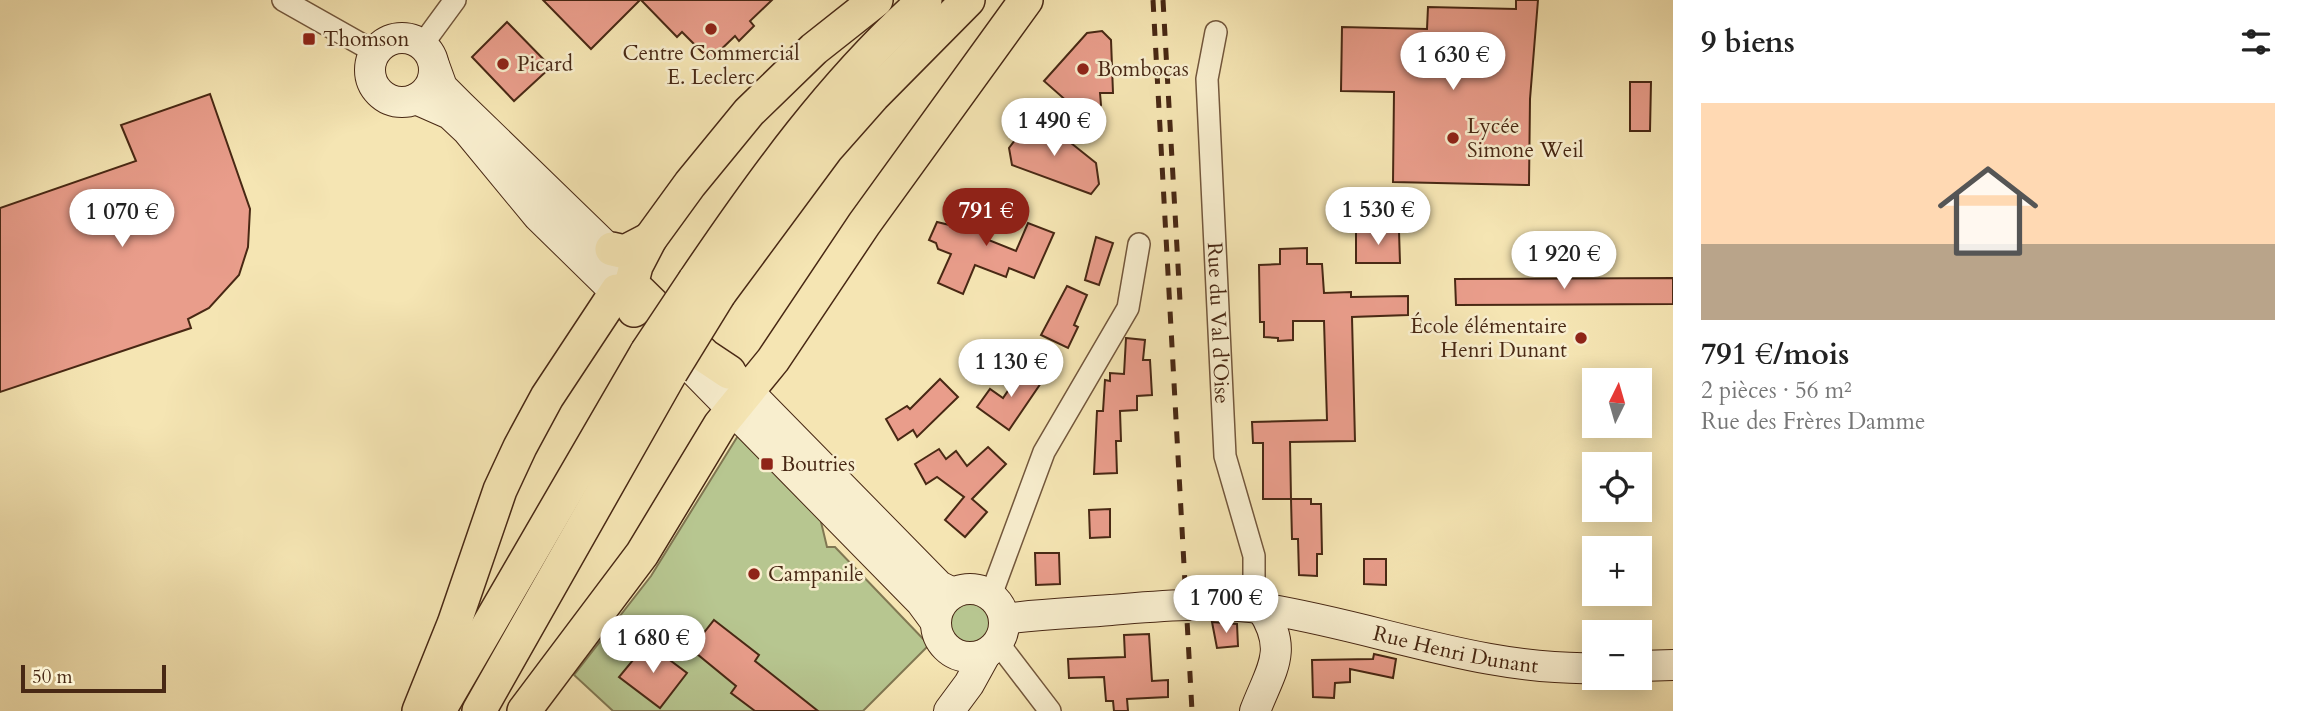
<!DOCTYPE html>
<html lang="fr">
<meta charset="utf-8">
<style>
:root{--surface:#fff;--page:#f6f6f6;--text:#222;--muted:#767676;--line:#e0e0e0;--accent:#8f2418}
body{margin:0;font-family:Cardo,serif;background:var(--page);color:var(--text);height:100vh;display:flex;flex-direction:column;font-size:26px;white-space:nowrap}
*{box-sizing:border-box;margin:0}
p{font-size:23px;color:var(--muted)}
.icon{flex:none;width:38px;height:38px;fill:none;stroke:currentColor;stroke-width:2;stroke-linecap:round;stroke-linejoin:round}
.map{position:relative;flex:1;overflow:hidden}
.side{display:flex;flex-direction:column;background:var(--surface);width:630px}
.side>*{flex:none}
.needle{width:46px;rotate:5deg}
.tools{position:absolute;left:1582px;top:368px;display:grid;gap:14px}
.tools a{display:grid;place-items:center;width:70px;height:70px;border-radius:0px;background:var(--surface);box-shadow:0 4px 18px #0003;font-size:35px}
.scale{position:absolute;left:21px;bottom:18px;width:145px;box-sizing:border-box;padding-left:7px;border:4px solid #482814;border-top:0;font-size:19px;line-height:24px;white-space:nowrap;color:#482814;-webkit-text-stroke:5px #f8eece;paint-order:stroke}
.price{position:absolute;translate:-50% -60px;padding:0 16px;border-radius:24px;background:#fff;color:#222;font-size:23px;line-height:46px;filter:drop-shadow(0 2px 4px #0008)}
.price::after{content:'';position:absolute;left:50%;top:42px;width:21px;height:16px;margin-left:-10px;background:inherit;clip-path:polygon(0 0,100% 0,50% 100%)}
.price.on{background:var(--accent);color:#fff}
ul{padding:0;list-style:none}
li{display:grid;align-content:center;gap:14px;height:371px;padding:0 28px}
li+li{border-top:2px solid var(--line)}
li span{display:grid;place-items:center;height:217px;border-radius:0px;color:#555}
li>.icon{margin-inline-start:auto}
span .icon{width:126px;height:126px;fill:#fffc;stroke-width:1}
li b{font-size:30px}
h2{display:flex;justify-content:space-between;align-items:center;height:84px;padding:0 28px;font-size:30px}
main{display:flex;flex:1;min-height:0}
.map>svg:first-child{display:block}
.green{fill:#b7c690;stroke:#807752;stroke-width:2}
.building{fill:#e99d8b;stroke:#482814;stroke-width:2}
.lines{fill:none;stroke-linecap:round;stroke-linejoin:round}
.street-casing{stroke:#73573c;stroke-width:24}
.secondary-casing{stroke:#482814;stroke-width:32}
.primary-casing{stroke:#482814;stroke-width:36}
.street{stroke:#f8eece;stroke-width:21}
.secondary{stroke:#f8eece;stroke-width:30}
.primary{stroke:#f5e5b3;stroke-width:33}
.rail{stroke:#482814;stroke-width:5;stroke-dasharray:12 12;stroke-linecap:butt}
.primary-bridge-casing{stroke:#482814;stroke-width:36;stroke-linecap:butt}
.primary-bridge{stroke:#f5e5b3;stroke-width:33}
.poi-dot{fill:#8f2418;stroke:#f8eece;stroke-width:2.5}
.labels{text-anchor:middle;stroke-width:5;stroke-linejoin:round;paint-order:stroke}
.poi-label{font-size:21px;fill:#482814;stroke:#f8eece;text-anchor:start}
.street-label{font-size:21px;fill:#482814;stroke:#f8eece}
</style>
<main>
<div class="map">
<svg width="1673" height="711" viewBox="0 0 1673 711">
<rect width="100%" height="100%" fill="#f5e5b3"/>
<filter id="stains"><feTurbulence type="fractalNoise" baseFrequency=".00286" numOctaves="4"/><feColorMatrix values="0 0 0 0 .2 0 0 0 0 .09 0 0 0 0 .02 0 0 0 .5 -.17"/></filter>
<radialGradient id="worn" r=".72"><stop offset=".6" stop-color="#630" stop-opacity="0"/><stop offset="1" stop-color="#630" stop-opacity=".3"/></radialGradient>
<g class="green">
<polygon points="739,434 824,518 821,522 827,547 835,547 929,645 863,711 613,711 574,675 651,576"/>
<circle cx="970" cy="623" r="24"/>
</g>
<g class="building">
<polygon points="543,0 640,0 591,49"/>
<polygon points="641,0 772,0 750,21 754,26 739,41 735,36 710,60 682,32 677,37"/>
<polygon points="1516,0 1538,0 1530,99 1529,185 1393,182 1394,92 1341,91 1342,27 1427,29 1428,7 1516,9"/>
<polygon points="507,22 551,67 514,101 472,57"/>
<polygon points="1102,31 1111,40 1113,93 1100,93 1101,105 1087,119 1044,81 1087,33"/>
<polygon points="1630,82 1651,82 1650,131 1630,131"/>
<polygon points="210,94 250,209 248,247 239,275 209,308 188,319 191,328 0,392 0,208 136,161 121,125"/>
<polygon points="1046,123 1096,163 1099,184 1091,194 1012,165 1009,148 1027,124"/>
<polygon points="974,199 999,210 986,239 1016,251 1028,223 1054,233 1034,278 1009,268 1006,277 975,265 963,294 938,283 951,254 938,249 936,243 929,240 937,222 962,228"/>
<polygon points="1399,231 1400,263 1356,263 1356,232"/>
<polygon points="1096,237 1113,243 1099,285 1085,280"/>
<polygon points="1307,248 1307,264 1322,264 1324,293 1351,292 1351,297 1408,296 1408,315 1352,317 1355,441 1290,442 1291,499 1263,499 1263,443 1253,443 1252,422 1327,420 1324,321 1293,321 1293,340 1278,341 1278,338 1264,337 1264,322 1260,322 1259,265 1280,264 1280,249"/>
<polygon points="1673,278 1673,304 1456,305 1455,279"/>
<polygon points="1067,286 1087,295 1074,325 1078,327 1068,348 1041,335"/>
<polygon points="1126,338 1145,340 1143,360 1150,360 1152,395 1137,396 1137,410 1120,411 1121,441 1116,441 1117,473 1094,474 1097,411 1103,411 1105,380 1110,381 1110,373 1124,374"/>
<polygon points="1024,367 1043,380 1009,430 977,407 990,389 1003,398"/>
<polygon points="940,379 958,397 917,437 913,430 898,440 886,419 907,406 910,409"/>
<polygon points="988,447 1006,464 972,499 987,512 965,537 945,520 964,497 937,477 926,484 915,464 939,449 946,459 956,451 967,466"/>
<polygon points="1291,499 1311,499 1311,504 1321,504 1322,554 1317,554 1317,576 1299,575 1298,539 1292,539"/>
<polygon points="1110,509 1110,537 1090,538 1089,510"/>
<polygon points="1035,553 1059,553 1060,584 1036,585"/>
<polygon points="1364,559 1386,559 1386,585 1364,584"/>
<polygon points="714,620 759,655 755,661 818,711 755,711 731,693 736,686 691,649"/>
<polygon points="1212,622 1237,624 1238,646 1217,648"/>
<polygon points="1149,634 1152,681 1168,680 1168,697 1127,699 1128,711 1114,711 1113,701 1106,701 1104,677 1069,678 1068,659 1125,657 1124,635"/>
<polygon points="647,643 687,673 660,708 619,677"/>
<polygon points="1374,654 1396,659 1393,678 1350,669 1350,682 1335,683 1334,698 1313,697 1312,660 1373,659"/>
</g>
<g class="lines">
<g class="street-casing">
<g id="street">
<polyline points="283,0 375,52"/>
<path id="s1" d="M1216 32 1207 79 1225 456 1254 556V584L1262 609"/>
<polyline points="422,45 455,0"/>
<polyline points="991,595 1044,452 1128,308 1139,244"/>
<polyline points="998,643 1050,711"/>
</g>
</g>
<g class="secondary-casing">
<g id="secondary">
<circle cx="402" cy="70" r="32"/>
<polyline points="434,65 442,87 460,105 627,267"/>
<polyline points="416,99 450,114 467,130 538,216 632,308"/>
<polyline points="665,341 921,602 935,621"/>
<polyline points="732,375 939,586 953,593"/>
<circle cx="970" cy="623" r="34"/>
<path id="s2" d="M1004 619C1040 614 1075 613 1111 610 1162 606 1213 601 1265 609 1374 626 1482 671 1594 668"/>
<polyline points="1640,666 1673,665"/>
<polyline points="949,711 969,684 985,655"/>
<path d="M1255 711C1271 669 1289 651 1262 609"/>
</g>
</g>
<g class="primary-casing">
<g id="primary">
<polyline points="612,249 625,252 650,239"/>
<path d="M695 280C762 181 835 79 925 0"/>
<polyline points="719,294 827,148 873,96 968,0"/>
<polyline points="634,310 630,289 636,266 650,239 690,184 749,112 814,49 876,0"/>
<polyline points="441,707 647,352"/>
<polyline points="419,711 454,624 500,490 520,447 547,397 617,291 640,292 705,356 729,372"/>
<polyline points="479,711 671,372"/>
<polyline points="524,711 642,554 720,425 773,360 864,224 1026,0"/>
</g>
</g>
<use href="#street" class="street"/>
<use href="#secondary" class="secondary"/>
<use href="#primary" class="primary"/>
<g class="rail">
<polyline points="1153,0 1192,711"/>
<polyline points="1163,0 1180,301"/>
</g>
<g class="primary-bridge-casing">
<g id="primary-bridge">
<polyline points="647,352 695,280"/>
<polyline points="671,372 719,294"/>
</g>
</g>
<use href="#primary-bridge" class="primary-bridge"/>
</g>
<g class="poi-dot">
<circle cx="711" cy="29" r="7"/>
<rect x="302" y="32" width="14" height="14" rx="3.5"/>
<circle cx="503" cy="64" r="7"/>
<circle cx="1083" cy="69" r="7"/>
<circle cx="1453" cy="138" r="7"/>
<circle cx="1581" cy="338" r="7"/>
<rect x="760" y="457" width="14" height="14" rx="3.5"/>
<circle cx="754" cy="574" r="7"/>
</g>
<g class="labels">
<g class="poi-label">
<text x="323" y="46">Thomson</text>
<text x="711" y="60" text-anchor="middle">Centre Commercial<tspan x="711" dy="24">E. Leclerc</tspan></text>
<text x="517" y="71">Picard</text>
<text x="1097" y="76">Bombocas</text>
<text x="1467" y="133">Lycée<tspan x="1467" dy="24">Simone Weil</tspan></text>
<text x="1567" y="333" text-anchor="end">École élémentaire<tspan x="1567" dy="24">Henri Dunant</tspan></text>
<text x="781" y="471">Boutries</text>
<text x="768" y="581">Campanile</text>
</g>
<g class="street-label">
<text dy="7" stroke="none"><textPath href="#s1" startOffset="292">Rue du Val d'Oise</textPath></text>
<text dy="7" stroke="none"><textPath href="#s2" startOffset="457">Rue Henri Dunant</textPath></text>
</g>
</g>
<rect width="100%" height="100%" filter="url(#stains)"/>
<rect width="100%" height="100%" fill="url(#worn)"/>
</svg>
<div class="tools">
<a><svg class="needle" viewBox="-14 -14 28 28"><path d="M0-13l5 13h-10z" fill="#e53935"/><path d="M0 13l5-13h-10z" fill="#767676"/></svg></a>
<a><svg class="icon" aria-label="locate" viewBox="0 0 24 24"><circle cx="12" cy="12" r="6"/><path d="M12 2v4M12 18v4M2 12h4M18 12h4"/></svg></a>
<a>+</a>
<a>−</a>
</div>
<div class="scale">50 m</div>
<b class="price" style="left:1453px;top:92px">1 630 €</b>
<b class="price" style="left:1054px;top:158px">1 490 €</b>
<b class="price" style="left:1378px;top:247px">1 530 €</b>
<b class="price on" style="left:986px;top:248px">791 €</b>
<b class="price" style="left:122px;top:249px">1 070 €</b>
<b class="price" style="left:1564px;top:291px">1 920 €</b>
<b class="price" style="left:1011px;top:399px">1 130 €</b>
<b class="price" style="left:1226px;top:635px">1 700 €</b>
<b class="price" style="left:653px;top:675px">1 680 €</b>
</div>
<section class="side">
<h2>9 biens<svg class="icon" aria-label="filters" viewBox="0 0 24 24"><path d="M4 7h16M4 17h16"/><circle cx="9" cy="7" r="2"/><circle cx="15" cy="17" r="2"/></svg></h2>
<ul>
<li><span style="background:linear-gradient(#ffd9b3 65%,#b9a48a 0)"><svg class="icon" aria-label="home" viewBox="0 0 24 24"><path d="M3 11l9-7 9 7M6 9v11h12V9"/></svg></span><div><b>791 €/mois</b><p>2 pièces · 56 m²</p><p>Rue des Frères Damme</p></div></li>
</ul>
</section>
</main>
